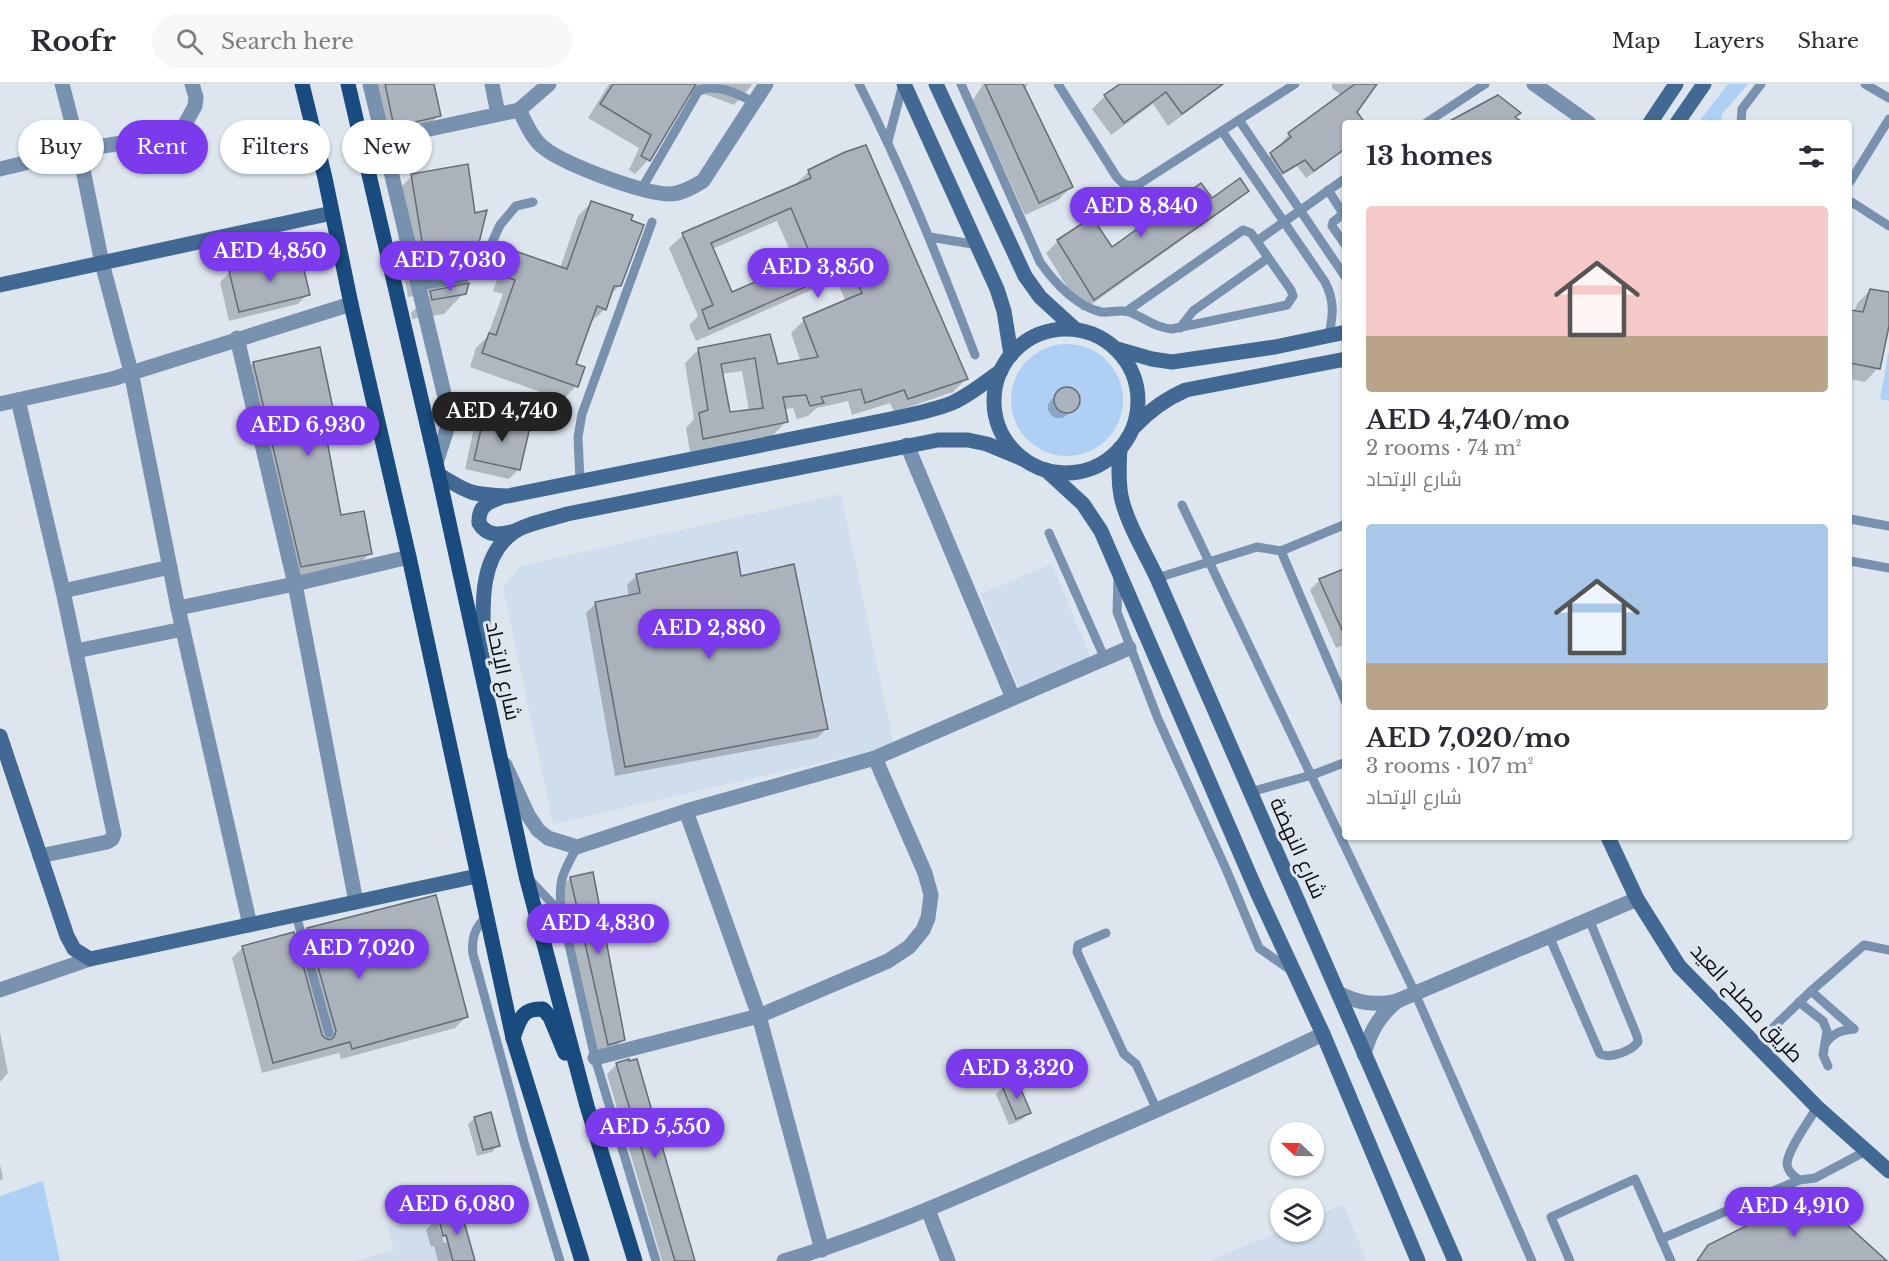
<!DOCTYPE html>
<meta charset="utf-8">
<style>
:root{--surface:#fff;--page:#f7f7f7;--text:#2b2b33;--muted:#7c7c81;--line:#e1e1e2;--accent:#7c3aed}
body{margin:0;font-family:"Libre Baskerville",Cairo,serif;background:var(--page);color:var(--text);height:100vh;display:flex;flex-direction:column;font-size:22px;white-space:nowrap}
*{box-sizing:border-box;margin:0}
p{font-size:20px;color:var(--muted)}
.icon{flex:none;width:33px;height:33px;fill:none;stroke:currentColor;stroke-width:2;stroke-linecap:round;stroke-linejoin:round}
.map{position:relative;flex:1;overflow:hidden}
.panel{position:absolute;left:1342px;top:36px;width:510px;height:720px;display:flex;flex-direction:column;background:var(--surface);border-radius:6px;box-shadow:0 2px 4px #0004}
.panel>*{flex:none}
.hud{position:absolute;left:18px;top:36px;width:570px;height:54px;display:flex;gap:12px}
.needle{width:39px;rotate:292deg}
.controls{position:absolute;left:1270px;top:1038px;display:grid;gap:12px}
.controls a{display:grid;place-items:center;width:54px;height:54px;border-radius:50%;background:var(--surface);box-shadow:0 2px 4px #0004;font-size:30px}
.price{position:absolute;translate:-50% -51px;padding:0 14px;border-radius:21px;background:var(--accent);color:#fff;font-size:20px;line-height:39px;filter:drop-shadow(0 2px 3px #0008)}
.price::after{content:'';position:absolute;left:50%;top:36px;width:18px;height:14px;margin-left:-9px;background:inherit;clip-path:polygon(0 0,100% 0,50% 100%)}
.price.current{background:#222;color:#fff}
ul{padding:0;list-style:none}
li{display:grid;align-content:center;gap:12px;height:318px;padding:0 24px}
li span{display:grid;place-items:center;height:186px;border-radius:6px;color:#555}
li>.icon{margin-inline-start:auto}
span .icon{width:108px;height:108px;fill:#fffc;stroke-width:1}
li b{font-size:26px}
h2{display:flex;justify-content:space-between;align-items:center;height:72px;padding:0 24px;font-size:26px}
.tag{padding:0 21px;border-radius:27px;background:var(--surface);box-shadow:0 2px 4px #0004;font-size:21px;line-height:54px}
.tag.current{background:var(--accent);color:#fff}
header{display:flex;align-items:center;gap:36px;box-sizing:border-box;height:84px;padding:0 30px;background:var(--surface);border-bottom:2px solid var(--line)}
header strong{font-size:28px}
nav{display:flex;gap:33px;margin-inline-start:auto;font-size:21px}
.search{width:420px;height:54px;background:var(--page);display:flex;align-items:center;gap:15px;box-sizing:border-box;padding:0 21px;border-radius:33px;color:var(--muted);font-size:22px}
.map>svg:first-child{display:block}
.built{fill:#d0dded}
.green{fill:#afd0f5}
.shadow{fill:#0003;fill-rule:evenodd}
.building{fill:#aab2bc;stroke:#656c75;stroke-width:1.5;fill-rule:evenodd}
.lines{fill:none;stroke-linecap:round;stroke-linejoin:round}
.lane{stroke:#7791af;stroke-width:9}
.street{stroke:#7791af;stroke-width:15}
.secondary{stroke:#426993;stroke-width:15}
.primary{stroke:#194b7e;stroke-width:15}
.labels{text-anchor:middle;stroke-width:6;stroke-linejoin:round;paint-order:stroke}
.street-label{font-size:21px;fill:#0c0f12;stroke:#dde6ef}
</style>
<header>
<strong>Roofr</strong>
<div class="search"><svg class="icon" aria-label="search" viewBox="0 0 24 24"><circle cx="10" cy="10" r="6"/><path d="M15 15l6 6"/></svg>Search here</div>
<nav><a>Map</a><a>Layers</a><a>Share</a></nav>
</header>
<div class="map">
<svg width="1889" height="1177" viewBox="0 0 1889 1177">
<rect width="100%" height="100%" fill="#dde6ef"/>
<g class="built">
<polygon points="841,410 894,662 553,740 503,504 520,482"/>
<polygon points="1052,480 1092,577 1020,607 980,510"/>
<polygon points="1343,1121 1367,1177 1209,1177 1281,1147 1314,1148 1314,1133"/>
<polygon points="462,1122 477,1177 355,1177 394,1166 388,1143"/>
</g>
<g class="green">
<polygon points="1728,0 1748,0 1722,30 1721,39 1698,39"/>
<circle cx="1067" cy="316" r="56"/>
<polygon points="1889,266 1889,317 1880,315"/>
<polygon points="43,1097 60,1177 0,1177 0,1112"/>
</g>
<g class="shadow">
<polygon points="373,0 433,0 439,31 429,41 384,52"/>
<polygon points="609,0 753,0 734,21 707,11 686,11 648,76 635,90 629,86 639,64 588,34"/>
<polygon points="983,0 1028,0 1024,5 1071,103 1058,116 1025,131 973,16"/>
<polygon points="1122,0 1224,0 1168,42 1153,20 1111,51 1092,25 1105,12"/>
<polygon points="1332,0 1375,0 1355,28 1363,39 1346,39 1346,65 1306,94 1297,82 1275,96 1263,78 1284,60 1282,58 1289,50 1342,12 1332,4"/>
<path d="M809 87 966 295 953 308 894 328 890 319 852 331 848 317 817 324 808 332 797 335 793 324 784 325 786 338 773 351 690 368 686 344 694 335 685 279 698 266 769 252 777 282 801 278 791 249 804 236 846 218 836 195 696 257 689 241 698 232 669 164 683 151 795 101ZM777 137 798 185 731 210 712 165ZM742 287 749 327 729 329 721 290Z"/>
<polygon points="412,92 474,131 472,178 441,206 464,209 444,230 412,235 411,229 430,210 408,213 392,112"/>
<polygon points="1247,107 1235,118 1082,227 1046,169 1058,157 1092,135 1111,165 1211,116"/>
<polygon points="592,118 620,201 609,212 605,225 591,238 574,281 576,302 563,316 470,283 476,264 487,253 503,210 493,207 502,182 516,169 560,184 578,132"/>
<polygon points="230,188 308,210 298,220 229,237 220,198"/>
<polygon points="1870,206 1889,209 1889,234 1878,284 1865,298 1850,295 1850,227 1854,228 1857,220"/>
<polygon points="253,279 336,347 325,358 340,433 370,469 356,484 287,497 239,294"/>
<polygon points="1064,304 1070,305 1075,308 1078,313 1078,319 1067,331 1062,334 1056,334 1051,331 1048,326 1048,320 1059,307"/>
<polygon points="484,334 519,385 509,395 465,385 474,344"/>
<polygon points="1346,485 1346,560 1336,564 1310,506 1320,496"/>
<polygon points="637,491 740,494 827,644 817,654 615,692 586,529 596,519 629,513 627,501"/>
<polygon points="570,794 623,956 613,966 598,970 560,804"/>
<polygon points="307,846 467,932 455,944 341,975 339,969 262,989 232,874 243,863 295,858"/>
<polygon points="0,948 8,989 0,998"/>
<polygon points="617,980 693,1177 662,1177 607,990"/>
<polygon points="1003,1003 1029,1028 1023,1035 1009,1041 996,1010"/>
<polygon points="475,1034 498,1061 492,1068 477,1072 468,1040"/>
<polygon points="0,1080 3,1094 0,1097"/>
<path d="M438 1134 473 1177H438L434 1162 431 1163 426 1146ZM438 1139H441L447 1159H444Z"/>
</g>
<g class="building">
<polygon points="385,0 434,0 441,32 394,43"/>
<polygon points="613,0 696,0 650,77 641,72 651,51 600,20"/>
<polygon points="985,0 1023,0 1073,103 1039,119"/>
<polygon points="1120,0 1223,0 1182,30 1166,8 1124,39 1104,11"/>
<polygon points="1355,0 1377,0 1357,28 1365,39 1346,39 1346,64 1314,87 1305,76 1283,89 1270,69 1291,53 1288,49"/>
<polygon points="1498,11 1521,29 1515,33 1524,39 1446,39"/>
<path d="M866 61 968 295 908 315 904 306 865 319 861 305 821 313 824 319 810 322 806 311 783 313 788 338 703 355 699 329 708 326 698 264 770 250 778 280 818 273 803 234 862 209 850 183 709 245 702 226 713 221 682 149 811 94 808 86 845 68ZM791 124 813 177 773 195 771 191 732 208 711 159ZM755 274 763 324 730 328 721 280Z"/>
<polygon points="468,80 475,129 487,126 474,179 460,189 428,194 411,90"/>
<polygon points="1240,94 1249,107 1094,216 1057,156 1092,133 1112,163 1201,99 1212,114"/>
<polygon points="591,117 633,131 631,136 644,141 621,202 614,202 606,226 597,222 576,280 585,283 578,303 482,269 489,249 496,251 515,196 506,193 515,167 567,185"/>
<polygon points="300,169 310,211 239,228 229,187"/>
<polygon points="469,199 466,210 432,216 430,207"/>
<polygon points="1870,205 1889,208 1889,242 1880,285 1850,279 1850,226 1863,228"/>
<polygon points="320,263 338,348 326,351 341,431 364,427 372,470 301,483 253,278"/>
<circle cx="1067" cy="316" r="13"/>
<polygon points="484,332 530,343 520,386 474,376"/>
<polygon points="737,468 741,492 794,480 828,645 625,683 595,518 640,509 636,490"/>
<polygon points="1346,484 1346,555 1319,495"/>
<polygon points="593,788 625,956 608,961 570,793"/>
<polygon points="436,811 468,933 352,965 350,958 273,979 242,862 294,848 322,951 325,954 330,956 334,953 336,947 307,844"/>
<polygon points="629,975 629,977 637,975 695,1177 675,1177 616,979"/>
<polygon points="1017,996 1031,1029 1016,1035 1002,1002"/>
<polygon points="491,1028 500,1062 483,1066 474,1033"/>
<polygon points="1812,1109 1887,1177 1697,1177 1708,1161"/>
<polygon points="460,1126 466,1145 475,1177 453,1177 446,1151 443,1152 438,1132"/>
</g>
<g class="lines">
<g class="lane">
<path d="M859 0C904 88 940 179 975 271"/>
<path d="M961 0 1040 178C1054 198 1076 222 1101 228 1110 229 1120 225 1129 228 1144 233 1155 244 1172 245L1287 221 1293 212 1291 206 1251 149 1243 146 1127 227"/>
<path d="M1058 0 1116 92C1122 101 1129 103 1139 100L1295 0"/>
<polyline points="1865,0 1889,14"/>
<polyline points="1239,36 1346,194"/>
<polyline points="1426,39 1485,0"/>
<polyline points="1741,39 1742,25 1761,0"/>
<path d="M1222 47 1325 198C1335 217 1333 232 1329 251"/>
<polyline points="888,57 903,0"/>
<polyline points="1850,98 1889,35"/>
<path d="M642 104 699 6C718 0 735 9 754 18"/>
<polyline points="1328,106 1346,134"/>
<polyline points="1850,117 1889,142"/>
<polyline points="1343,130 1333,138 1332,142 1346,162"/>
<polyline points="930,153 978,161"/>
<polyline points="1257,157 1346,94"/>
<polyline points="418,202 463,195 481,182 500,141 516,122 533,118"/>
<polyline points="1180,244 1193,227 1268,174"/>
<polyline points="580,397 578,353 582,330 652,138"/>
<polyline points="1182,421 1415,909 1532,1177"/>
<polyline points="1850,435 1889,442"/>
<polyline points="1049,449 1105,575"/>
<polyline points="1281,467 1346,619"/>
<polyline points="1850,477 1889,484"/>
<polyline points="1118,494 1117,528 1158,635 1226,785 1259,864 1292,887"/>
<polyline points="1157,494 1257,463 1281,467 1346,440"/>
<polyline points="1250,708 1312,691 1346,678"/>
<path d="M577 763C562 790 557 799 562 830L595 974 656 1177"/>
<polyline points="529,795 562,830"/>
<polyline points="296,831 329,949"/>
<path d="M486 833C475 844 471 854 473 870L524 1058 560 1177"/>
<polyline points="1106,849 1078,861 1077,868 1124,970 1136,980 1157,1026"/>
<path d="M1549 852 1600 970C1611 975 1631 967 1638 958L1637 952 1589 835"/>
<polyline points="1811,907 1854,945"/>
<polyline points="1799,918 1823,937 1827,947 1823,971 1828,982"/>
<polyline points="1756,960 1811,907 1864,861 1889,866"/>
<path d="M1825 960C1833 949 1841 946 1854 945"/>
<path d="M1799 1096C1793 1091 1788 1088 1787 1080 1787 1066 1810 1036 1817 1023"/>
<polyline points="1661,1155 1799,1096 1815,1094 1866,1067"/>
<polyline points="1570,1177 1551,1133 1635,1095 1671,1177"/>
</g>
<g class="street">
<polyline points="62,0 79,66 102,179 131,288 178,524 250,841"/>
<polyline points="370,0 448,326 448,342 436,379"/>
<polyline points="492,0 498,30"/>
<polyline points="1534,0 1589,39"/>
<path d="M519 26C526 39 532 55 544 64 566 81 641 109 669 110 681 110 693 103 703 97L766 0"/>
<polyline points="383,55 519,26 549,0"/>
<polyline points="0,85 79,66 170,51 184,42 195,22 196,13 192,0"/>
<polyline points="237,254 295,500 356,818"/>
<polyline points="18,316 63,507 114,750 112,755 107,758 40,772"/>
<polyline points="0,320 112,295 351,220"/>
<polyline points="907,361 1013,614"/>
<polyline points="63,507 170,483"/>
<polyline points="178,524 295,500 409,473"/>
<polyline points="76,567 183,545"/>
<polyline points="505,681 528,731 538,746 548,754 577,763 686,727 875,674 1129,564"/>
<polyline points="686,727 759,932 822,1166"/>
<polyline points="0,906 90,875"/>
<path d="M1338 909C1358 919 1375 922 1397 917L1637 815"/>
<path d="M1364 970C1370 948 1379 932 1397 917"/>
<polyline points="595,974 759,932 888,877 909,863 923,846 928,834 931,811 925,789 875,674"/>
<polyline points="928,1126 948,1177"/>
<path d="M784 1177C878 1149 967 1109 1056 1070 1145 1031 1235 993 1323 950"/>
</g>
<g class="secondary">
<polyline points="904,0 997,205 1004,227 1011,271"/>
<polyline points="936,0 1025,192 1040,213 1075,245"/>
<polyline points="1650,39 1676,0"/>
<polyline points="1677,39 1704,0"/>
<polyline points="0,201 332,129"/>
<circle cx="1066" cy="317" r="72"/>
<polyline points="1117,265 1152,275 1172,278 1275,263 1346,248"/>
<path d="M1134 343C1150 326 1165 315 1186 306L1346 275"/>
<path d="M1120 364C1119 380 1118 396 1121 412 1127 440 1145 468 1157 494L1455 1177"/>
<polyline points="1046,386 1083,420 1101,447 1257,808 1323,950 1418,1177"/>
<path d="M438 390C468 409 472 411 508 412L896 334C915 330 934 326 952 319 970 311 985 298 1001 287"/>
<path d="M502 413C488 418 478 422 479 439 487 453 500 451 515 447"/>
<path d="M484 578C484 537 474 475 514 448 527 439 552 435 567 430L938 356H968L987 360 1023 375"/>
<polyline points="0,652 67,852 74,865 90,875 477,792"/>
<polyline points="1608,753 1637,815 1679,882 1817,1023 1889,1087"/>
</g>
<g class="primary">
<polyline points="302,0 325,94 351,220 409,473 513,954 582,1177"/>
<polyline points="348,0 436,379 526,792 587,1022 635,1177"/>
<path d="M513 954C520 936 521 924 543 925L550 933 565 969"/>
</g>
</g>
<g class="labels">
<g class="street-label">
<text transform="translate(503 587) rotate(78)" y="7">شارع الإتحاد</text>
<text transform="translate(1298 764) rotate(66)" y="7">شارع النهضة</text>
<text transform="translate(1747 919) rotate(47)" y="7">طريق مصلح العيد</text>
</g>
</g>
</svg>
<div class="controls">
<a><svg class="needle" viewBox="-14 -14 28 28"><path d="M0-13l5 13h-10z" fill="#e53935"/><path d="M0 13l5-13h-10z" fill="#7c7c81"/></svg></a>
<a><svg class="icon" aria-label="layers" viewBox="0 0 24 24"><path d="M12 4l9 5-9 5-9-5zM3 14l9 5 9-5"/></svg></a>
</div>
<b class="price" style="left:1141px;top:154px">AED 8,840</b>
<b class="price" style="left:270px;top:199px">AED 4,850</b>
<b class="price" style="left:450px;top:208px">AED 7,030</b>
<b class="price" style="left:818px;top:215px">AED 3,850</b>
<b class="price current" style="left:502px;top:359px">AED 4,740</b>
<b class="price" style="left:308px;top:373px">AED 6,930</b>
<b class="price" style="left:709px;top:576px">AED 2,880</b>
<b class="price" style="left:598px;top:871px">AED 4,830</b>
<b class="price" style="left:359px;top:896px">AED 7,020</b>
<b class="price" style="left:1017px;top:1016px">AED 3,320</b>
<b class="price" style="left:655px;top:1075px">AED 5,550</b>
<b class="price" style="left:457px;top:1152px">AED 6,080</b>
<b class="price" style="left:1794px;top:1154px">AED 4,910</b>
<div class="hud">
<a class="tag">Buy</a>
<a class="tag current">Rent</a>
<a class="tag">Filters</a>
<a class="tag">New</a>
</div>
<section class="panel">
<h2>13 homes<svg class="icon" aria-label="filters" viewBox="0 0 24 24"><path d="M4 7h16M4 17h16"/><circle cx="9" cy="7" r="2"/><circle cx="15" cy="17" r="2"/></svg></h2>
<ul>
<li><span style="background:linear-gradient(#f6c9c9 70%,#b9a48a 0)"><svg class="icon" aria-label="home" viewBox="0 0 24 24"><path d="M3 11l9-7 9 7M6 9v11h12V9"/></svg></span><div><b>AED 4,740/mo</b><p>2 rooms · 74 m²</p><p>شارع الإتحاد</p></div></li>
<li><span style="background:linear-gradient(#a9c7e8 75%,#b9a48a 0)"><svg class="icon" aria-label="home" viewBox="0 0 24 24"><path d="M3 11l9-7 9 7M6 9v11h12V9"/></svg></span><div><b>AED 7,020/mo</b><p>3 rooms · 107 m²</p><p>شارع الإتحاد</p></div></li>
</ul>
</section>
</div>
